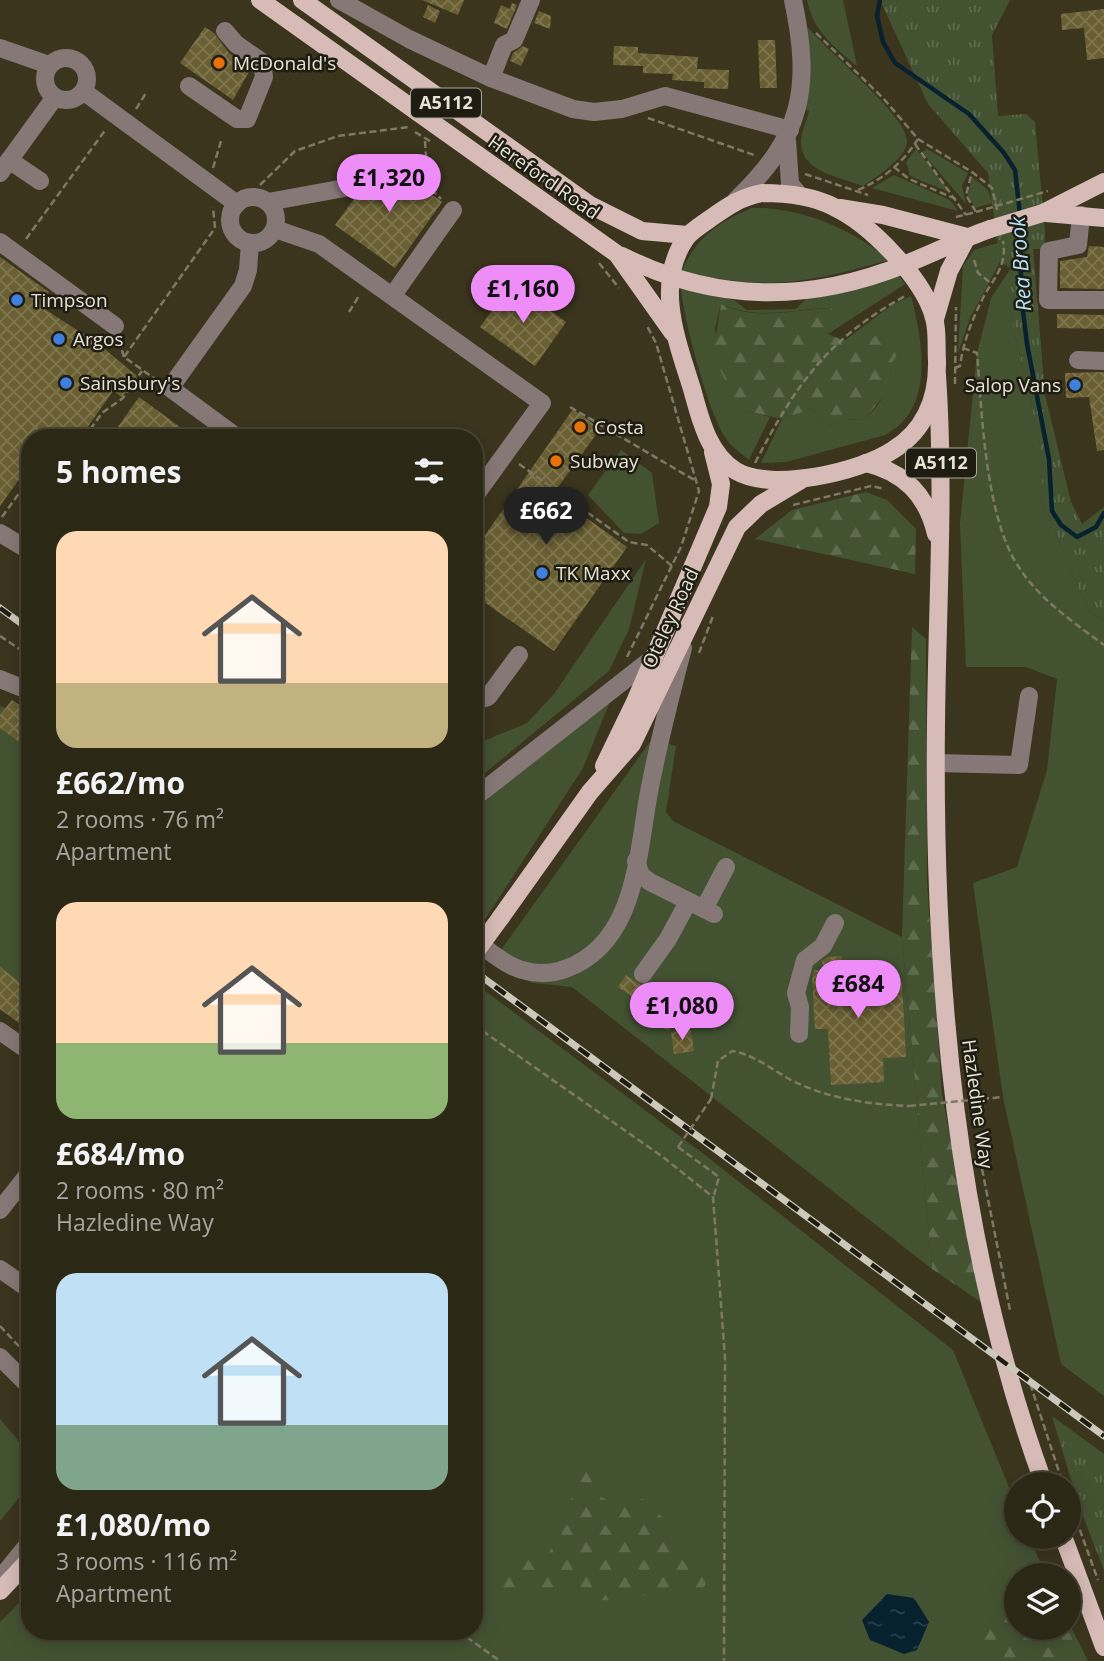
<!DOCTYPE html>
<meta charset="utf-8">
<style>
:root{--surface:#2c2816;--page:#383423;--text:#f1f3f6;--muted:#a6a6a1;--line:#484435;--accent:#ee8cf8}
body{margin:0;font-family:"Open Sans",sans-serif;background:var(--page);color:var(--text);height:100vh;display:flex;flex-direction:column;font-size:26px;white-space:nowrap}
*{box-sizing:border-box;margin:0}
p{font-size:23px;color:var(--muted)}
.icon{flex:none;width:38px;height:38px;fill:none;stroke:currentColor;stroke-width:2;stroke-linecap:round;stroke-linejoin:round}
.map{position:relative;flex:1;overflow:hidden}
.drawer{position:absolute;left:21px;top:429px;width:462px;height:1211px;display:flex;flex-direction:column;background:var(--surface);border-radius:28px;box-shadow:0 4px 18px #0003,0 0 0 2px var(--line)}
.drawer>*{flex:none}
.tools{position:absolute;left:1004px;top:1472px;display:grid;gap:14px}
.tools a{display:grid;place-items:center;width:77px;height:77px;border-radius:50%;background:var(--surface);box-shadow:0 4px 18px #0003,0 0 0 2px var(--line);font-size:35px}
.price{position:absolute;translate:-50% -60px;padding:0 16px;border-radius:24px;background:var(--accent);color:#111;font-size:23px;line-height:46px;filter:drop-shadow(0 2px 4px #0008)}
.price::after{content:'';position:absolute;left:50%;top:42px;width:21px;height:16px;margin-left:-10px;background:inherit;clip-path:polygon(0 0,100% 0,50% 100%)}
.price.on{background:#222;color:#fff}
ul{padding:0;list-style:none}
li{display:grid;align-content:center;gap:14px;height:371px;padding:0 35px}
li span{display:grid;place-items:center;height:217px;border-radius:21px;color:#555}
li>.icon{margin-inline-start:auto}
span .icon{width:126px;height:126px;fill:#fffc;stroke-width:1}
li b{font-size:30px}
h2{display:flex;justify-content:space-between;align-items:center;height:84px;padding:0 35px;font-size:30px}
.map>svg:first-child{display:block}
.grass{fill:#435332}
.forest{fill:url(#forest-firs)}
.park{fill:url(#park-tufts)}
.water{fill:url(#water-ripples)}
.lines{fill:none;stroke-linecap:round;stroke-linejoin:round}
.stream{stroke:#07212e;stroke-width:4.5}
.building{fill:url(#building-cross-hatch)}
.path{stroke:#7e7865;stroke-width:2.5;stroke-dasharray:7 3.5;stroke-linecap:butt}
.minor{stroke:#867876;stroke-width:18}
.major{stroke:#d6bbb6;stroke-width:18}
.rail-casing{stroke:#cdc9ba;stroke-width:7}
.rail{stroke:#1f1d12;stroke-width:4.5;stroke-dasharray:13;stroke-linecap:butt}
.path-bridge{stroke:#7e7865;stroke-width:2.5;stroke-dasharray:7 3.5;stroke-linecap:butt}
.major-bridge{stroke:#d6bbb6;stroke-width:18}
.food-dot{fill:#e8710a;stroke:#1f1d12;stroke-width:2.5}
.shop-dot{fill:#3f7fe0;stroke:#1f1d12;stroke-width:2.5}
.labels{text-anchor:middle;stroke-width:5;stroke-linejoin:round;paint-order:stroke}
.shield{fill:#1f1d12;stroke:#aaa79a;stroke-width:2}
.shield-label{font-size:18px;font-weight:bold;fill:#e6e2d4}
.poi-label{font-size:19px;fill:#e6e2d4;stroke:#1f1d12;text-anchor:start}
.street-label{font-size:19px;fill:#e6e2d4;stroke:#1f1d12}
.water-label{font-size:21px;font-style:italic;fill:#b5e2fa;stroke:#1f1d12}
</style>
<div class="map">
<svg width="1104" height="1661" viewBox="0 0 1104 1661">
<defs>
<pattern id="forest-firs" width="22" height="20" patternUnits="userSpaceOnUse" patternTransform="scale(1.75)"><rect width="22" height="20" fill="#435332"/><path d="M5 1l3.5 6h-7zM16 11l3.5 6h-7z" fill="#5e6b4f"/></pattern>
<pattern id="park-tufts" width="24" height="20" patternUnits="userSpaceOnUse" patternTransform="scale(1.75)"><rect width="24" height="20" fill="#435332"/><path d="M3 7l-1-3M5 7V3M7 7l1-3M15 17l-1-3M17 17v-4M19 17l1-3" fill="none" stroke="#5e6b4f"/></pattern>
<pattern id="water-ripples" width="26" height="14" patternUnits="userSpaceOnUse" patternTransform="scale(1.75)"><rect width="26" height="14" fill="#07212e"/><path d="M2 4q2-2 4 0t4 0M15 11q2-2 4 0t4 0" fill="none" stroke="#2b414b"/></pattern>
<pattern id="building-cross-hatch" width="8" height="8" patternUnits="userSpaceOnUse" patternTransform="scale(1.75)"><rect width="8" height="8" fill="#6a5f32"/><path d="M0 0l8 8M0 8l8-8" fill="none" stroke="#7f764f"/></pattern>
</defs>
<rect width="100%" height="100%" fill="#3b351e"/>
<g class="grass">
<path d="M807 0H843L857 66C834 47 813 31 807 0Z"/>
<path d="M805 24C823 48 908 116 907 141 907 158 876 177 863 186 842 178 802 172 801 144 800 134 807 121 809 111L804 109Z"/>
<polygon points="916,149 951,193 910,176 906,162"/>
<polygon points="927,149 968,173 962,186 966,204 922,152"/>
<polygon points="894,175 950,200 958,211 872,188"/>
<polygon points="972,177 988,190 992,203 975,208 968,195"/>
<path d="M752 208C800 207 852 229 889 260 806 283 767 292 682 271 696 237 719 222 752 208Z"/>
<polygon points="998,243 1000,262 970,318 958,353 963,266 974,250"/>
<polygon points="1011,268 1011,317 1041,448 1042,500 1088,610 1104,621 1104,1396 1061,1364 1003,1097 973,883 1017,867 1047,770 1057,679 1026,667 966,667 960,524 977,353 991,298"/>
<path d="M895 270 905 284 828 334 825 333 831 308C789 309 762 321 721 304L715 328 725 380 734 397 746 411 770 417 749 460C741 453 730 446 725 437 708 411 684 321 681 289L734 300 747 310 796 309 808 297Z"/>
<path d="M911 296C923 341 935 410 885 435L786 462 761 463 782 419 811 409 830 426 843 420 865 419C882 402 890 390 891 365L858 353 844 341 892 305Z"/>
<polygon points="621,450 652,473 659,523 641,534 624,533 588,495"/>
<polygon points="646,559 629,629 609,671 474,782 474,745 527,723 554,694"/>
<polygon points="611,699 583,768 475,935 474,812 495,791"/>
<polygon points="12,700 30,713 30,1031 0,1009 0,706 6,708"/>
<polygon points="652,739 676,746 666,812 673,821 902,937 932,1269 572,987 533,983 515,976 501,950"/>
<polygon points="476,984 705,1155 953,1350 1017,1507 1017,1536 1029,1537 1046,1575 1017,1575 1017,1628 1069,1628 1069,1623 1088,1661 0,1661 0,1622 30,1592 30,1631 474,1631"/>
<path d="M0 1419C42 1467 41 1472 0 1521Z"/>
</g>
<g class="forest">
<path d="M721 304C757 322 793 309 832 308L825 333 848 342 858 353 877 334H890L902 346 891 365 890 388 865 419 843 420 830 426 811 409 782 419 746 411 734 398 713 356Z"/>
<polygon points="866,492 887,500 916,529 915,574 755,539 792,510"/>
<polygon points="912,627 926,639 927,884 942,1094 981,1302 932,1269 902,937"/>
<path d="M582 1470H595L594 1490C608 1506 624 1504 643 1499L661 1516 688 1557V1565L709 1567 708 1581 702 1590 675 1585 628 1601 600 1600 534 1589 509 1610 500 1593 503 1564 526 1558 539 1568 555 1543Z"/>
<polygon points="1017,1602 1017,1628 1067,1628 1082,1661 981,1661 977,1635 998,1613"/>
<polygon points="399,1631 445,1631 411,1644"/>
</g>
<g class="park">
<polygon points="880,0 1010,0 992,35 998,116 1026,114 1035,122 1045,231 1045,249 1033,249 1045,395 1071,502 1082,524 1104,507 1104,621 1088,610 1042,500 1041,448 1011,317 1011,268 1000,262 988,173 928,104"/>
<polygon points="1052,1416 1104,1454 1104,1570 1079,1506"/>
</g>
<polygon class="water" points="887,1594 914,1598 929,1622 917,1650 904,1654 870,1640 862,1620"/>
<g class="lines">
<g class="stream">
<polyline points="880,0 877,16 883,42 895,63 969,114 1004,153 1015,170 1020,215"/>
<polyline points="1021,224 1021,295 1027,344 1049,459 1052,511 1061,525 1077,537 1096,527 1104,513"/>
</g>
</g>
<g class="building">
<polygon points="422,0 464,0 458,15"/>
<polygon points="512,3 517,5 507,29 494,23 501,5 510,9"/>
<polygon points="428,5 440,11 435,23 423,17"/>
<polygon points="1104,9 1104,58 1087,60 1084,28 1062,30 1061,14"/>
<polygon points="539,11 551,16 550,29 534,23"/>
<polygon points="205,27 214,33 229,53 251,68 233,100 180,63"/>
<polygon points="758,40 775,40 777,88 760,88"/>
<polygon points="523,46 529,49 521,66 510,61 513,53"/>
<polygon points="614,46 638,47 638,53 698,57 697,69 729,70 728,89 704,88 704,82 672,80 673,74 643,73 643,66 613,65"/>
<polygon points="383,159 442,202 395,268 335,225"/>
<polygon points="1089,246 1104,247 1104,289 1060,288 1060,261 1087,257"/>
<polygon points="0,257 49,292 47,295 54,300 46,310 100,345 137,376 122,397 113,391 80,438 30,438 30,464 0,506"/>
<polygon points="512,283 566,322 535,366 480,327"/>
<polygon points="1057,314 1104,315 1104,329 1057,328"/>
<polygon points="1104,372 1104,450 1097,451 1089,397 1066,398 1065,373"/>
<polygon points="139,397 195,438 110,438"/>
<polygon points="573,409 600,429 553,494 627,547 554,651 474,595 474,551"/>
<polygon points="12,700 30,713 30,750 0,728 0,715"/>
<polygon points="842,956 842,963 876,962 877,984 902,982 906,1057 883,1058 884,1082 831,1085 828,1029 815,1029 812,979 814,970 823,970 822,961 828,957"/>
<polygon points="0,967 30,990 30,1031 0,1009"/>
<polygon points="626,975 657,996 649,1008 618,987"/>
<polygon points="662,1012 676,1020 669,1031 655,1023"/>
<polygon points="691,1030 694,1051 674,1054 671,1032"/>
</g>
<g class="lines">
<g class="path">
<polyline points="816,33 883,98 918,139 972,172 992,188 997,210"/>
<polyline points="136,109 146,93"/>
<polyline points="648,118 754,155"/>
<polyline points="415,132 433,143"/>
<polyline points="425,141 427,172 423,181 441,199"/>
<polyline points="915,144 966,215"/>
<polyline points="894,167 909,179 956,199"/>
<polyline points="213,168 221,141"/>
<polyline points="805,174 868,195"/>
<polyline points="260,185 295,151 338,136 409,127"/>
<path d="M858 190C883 179 903 163 918 139"/>
<polyline points="956,217 976,212 966,195 972,172"/>
<polyline points="26,239 106,129"/>
<polyline points="974,260 978,273 992,284"/>
<polyline points="599,263 619,288"/>
<polyline points="349,312 360,294"/>
<polyline points="119,340 124,357"/>
<path d="M963 348 977 353C982 413 985 515 1018 566 1039 599 1073 622 1104 645"/>
<path d="M955 368 960 366C963 344 971 322 981 302 991 280 1008 268 1003 241"/>
<polyline points="158,381 124,357 215,228 213,207"/>
<polyline points="955,384 956,307"/>
<polyline points="570,407 696,481"/>
<polyline points="84,438 102,413 123,398 142,371"/>
<path d="M755 463C796 384 828 338 907 295"/>
<polyline points="519,464 629,542 647,545 672,566"/>
<polyline points="910,465 924,465"/>
<polyline points="793,505 871,486 885,489"/>
<polyline points="2,517 30,478"/>
<polyline points="0,636 30,656"/>
<polyline points="699,653 713,616"/>
<polyline points="627,657 681,547 699,491 656,343 646,324"/>
<polyline points="474,1025 663,1157 713,1197 725,1358 724,1661"/>
<path d="M711 1099 718 1061 732 1051C755 1055 771 1069 791 1080 829 1099 867 1104 909 1106"/>
<polyline points="678,1147 719,1177 714,1195"/>
<polyline points="982,1169 1010,1310"/>
<polyline points="0,1326 30,1358"/>
<polyline points="1027,1374 1063,1484"/>
<polyline points="1069,1500 1098,1580"/>
<polyline points="458,1631 500,1661"/>
</g>
<g class="minor">
<polyline points="339,0 409,39 491,78 573,109 594,112 622,109 665,96 790,130"/>
<polyline points="0,48 49,65"/>
<circle cx="66" cy="79" r="21"/>
<polyline points="491,78 504,45 514,40 531,0"/>
<polyline points="189,86 237,119 247,119 264,77 262,62 236,44 225,31"/>
<polyline points="83,91 237,204"/>
<polyline points="787,140 790,184 800,196"/>
<polyline points="9,160 40,181"/>
<polyline points="0,173 55,97"/>
<circle cx="253" cy="220" r="23"/>
<path d="M736 200C802 137 812 89 793 0"/>
<polyline points="268,202 350,187"/>
<polyline points="1081,215 1078,245 1049,251 1048,300 1104,300"/>
<polyline points="275,229 319,244 542,403 474,497"/>
<polyline points="0,242 115,326"/>
<polyline points="393,295 453,210"/>
<polyline points="1078,360 1104,361"/>
<polyline points="238,438 170,388 243,286 248,270 250,243"/>
<polyline points="0,533 30,551"/>
<polyline points="0,679 30,691"/>
<polyline points="474,701 488,697 519,655"/>
<polyline points="936,763 1019,765 1029,696"/>
<polyline points="474,798 654,657"/>
<polyline points="636,861 641,875 650,882 714,914"/>
<polyline points="704,909 726,867"/>
<path d="M474 940C487 949 500 961 514 967 530 974 549 975 565 969 638 943 637 852 650 787 659 740 671 694 683 648"/>
<polyline points="643,974 668,939 688,902"/>
<polyline points="0,1031 30,1052"/>
<polyline points="799,1034 800,1007 796,993 805,960 823,946 835,923"/>
<polyline points="0,1210 30,1172"/>
<polyline points="0,1269 30,1290"/>
<polyline points="0,1357 30,1387"/>
<polyline points="0,1579 30,1542"/>
</g>
<g class="major">
<polyline points="260,0 617,254 673,333"/>
<polyline points="302,0 590,205 642,231 687,235"/>
<path d="M762 193C785 193 813 196 834 207 870 224 924 279 934 318 938 331 936 347 937 360 938 397 925 430 893 450 860 472 772 492 736 471 708 454 700 418 692 389 677 341 654 284 686 238 692 230 703 224 711 218 728 206 741 197 762 193Z"/>
<polyline points="840,208 883,215 967,237"/>
<polyline points="1043,213 1104,182"/>
<polyline points="1046,213 1104,218"/>
<path d="M622 256C716 303 809 303 906 264 934 253 961 239 990 229"/>
<polyline points="935,319 949,271 967,237"/>
<path d="M937 375C945 492 937 608 936 724 933 980 955 1242 1044 1484"/>
<path d="M866 463C904 472 927 495 936 534"/>
<polyline points="604,766 635,702 718,507 721,484 713,452"/>
<polyline points="501,917 590,792 632,744 737,527 761,504 801,480"/>
<polyline points="1063,1536 1104,1647"/>
<polyline points="0,1591 30,1559"/>
</g>
<g class="rail-casing">
<g id="rail">
<polyline points="0,608 30,630"/>
<polyline points="474,971 1104,1436"/>
</g>
</g>
<use href="#rail" class="rail"/>
<g class="path-bridge">
<polyline points="976,212 1048,191"/>
<polyline points="909,1106 1003,1097"/>
<polyline points="678,1147 711,1099"/>
</g>
<g class="major-bridge">
<polyline points="990,229 1043,213"/>
<polyline points="474,954 501,917"/>
</g>
</g>
<g class="food-dot">
<circle cx="219" cy="63" r="7"/>
<circle cx="580" cy="427" r="7"/>
<circle cx="556" cy="461" r="7"/>
</g>
<g class="shop-dot">
<circle cx="17" cy="300" r="7"/>
<circle cx="59" cy="339" r="7"/>
<circle cx="66" cy="383" r="7"/>
<circle cx="1075" cy="385" r="7"/>
<circle cx="542" cy="573" r="7"/>
</g>
<g class="labels">
<g class="shield">
<rect x="411" y="88.5" width="70" height="29" rx="5"/>
<rect x="906" y="448.5" width="70" height="29" rx="5"/>
</g>
<g class="shield-label">
<text x="446" y="109">A5112</text>
<text x="941" y="469">A5112</text>
</g>
<g class="poi-label">
<text x="233" y="70">McDonald's</text>
<text x="31" y="307">Timpson</text>
<text x="73" y="346">Argos</text>
<text x="80" y="390">Sainsbury's</text>
<text x="1061" y="392" text-anchor="end">Salop Vans</text>
<text x="594" y="434">Costa</text>
<text x="570" y="468">Subway</text>
<text x="556" y="580">TK Maxx</text>
</g>
<g class="street-label">
<text transform="translate(544 177) rotate(35)" y="7">Hereford Road</text>
<text transform="translate(670 618) rotate(-65)" y="7">Oteley Road</text>
<text transform="translate(978 1104) rotate(82)" y="7">Hazledine Way</text>
</g>
<g class="water-label">
<text transform="translate(1021 264) rotate(-94)" y="7">Rea Brook</text>
</g>
</g>
</svg>
<div class="tools">
<a><svg class="icon" aria-label="locate" viewBox="0 0 24 24"><circle cx="12" cy="12" r="6"/><path d="M12 2v4M12 18v4M2 12h4M18 12h4"/></svg></a>
<a><svg class="icon" aria-label="layers" viewBox="0 0 24 24"><path d="M12 4l9 5-9 5-9-5zM3 14l9 5 9-5"/></svg></a>
</div>
<b class="price" style="left:389px;top:214px">£1,320</b>
<b class="price" style="left:523px;top:325px">£1,160</b>
<b class="price on" style="left:546px;top:547px">£662</b>
<b class="price" style="left:858px;top:1020px">£684</b>
<b class="price" style="left:682px;top:1042px">£1,080</b>
<section class="drawer">
<h2>5 homes<svg class="icon" aria-label="filters" viewBox="0 0 24 24"><path d="M4 7h16M4 17h16"/><circle cx="9" cy="7" r="2"/><circle cx="15" cy="17" r="2"/></svg></h2>
<ul>
<li><span style="background:linear-gradient(#ffd9b3 70%,#c2b280 0)"><svg class="icon" aria-label="home" viewBox="0 0 24 24"><path d="M3 11l9-7 9 7M6 9v11h12V9"/></svg></span><div><b>£662/mo</b><p>2 rooms · 76 m²</p><p>Apartment</p></div></li>
<li><span style="background:linear-gradient(#ffd9b3 65%,#8fb573 0)"><svg class="icon" aria-label="home" viewBox="0 0 24 24"><path d="M3 11l9-7 9 7M6 9v11h12V9"/></svg></span><div><b>£684/mo</b><p>2 rooms · 80 m²</p><p>Hazledine Way</p></div></li>
<li><span style="background:linear-gradient(#bfe0f5 70%,#7fa58c 0)"><svg class="icon" aria-label="home" viewBox="0 0 24 24"><path d="M3 11l9-7 9 7M6 9v11h12V9"/></svg></span><div><b>£1,080/mo</b><p>3 rooms · 116 m²</p><p>Apartment</p></div></li>
</ul>
</section>
</div>
